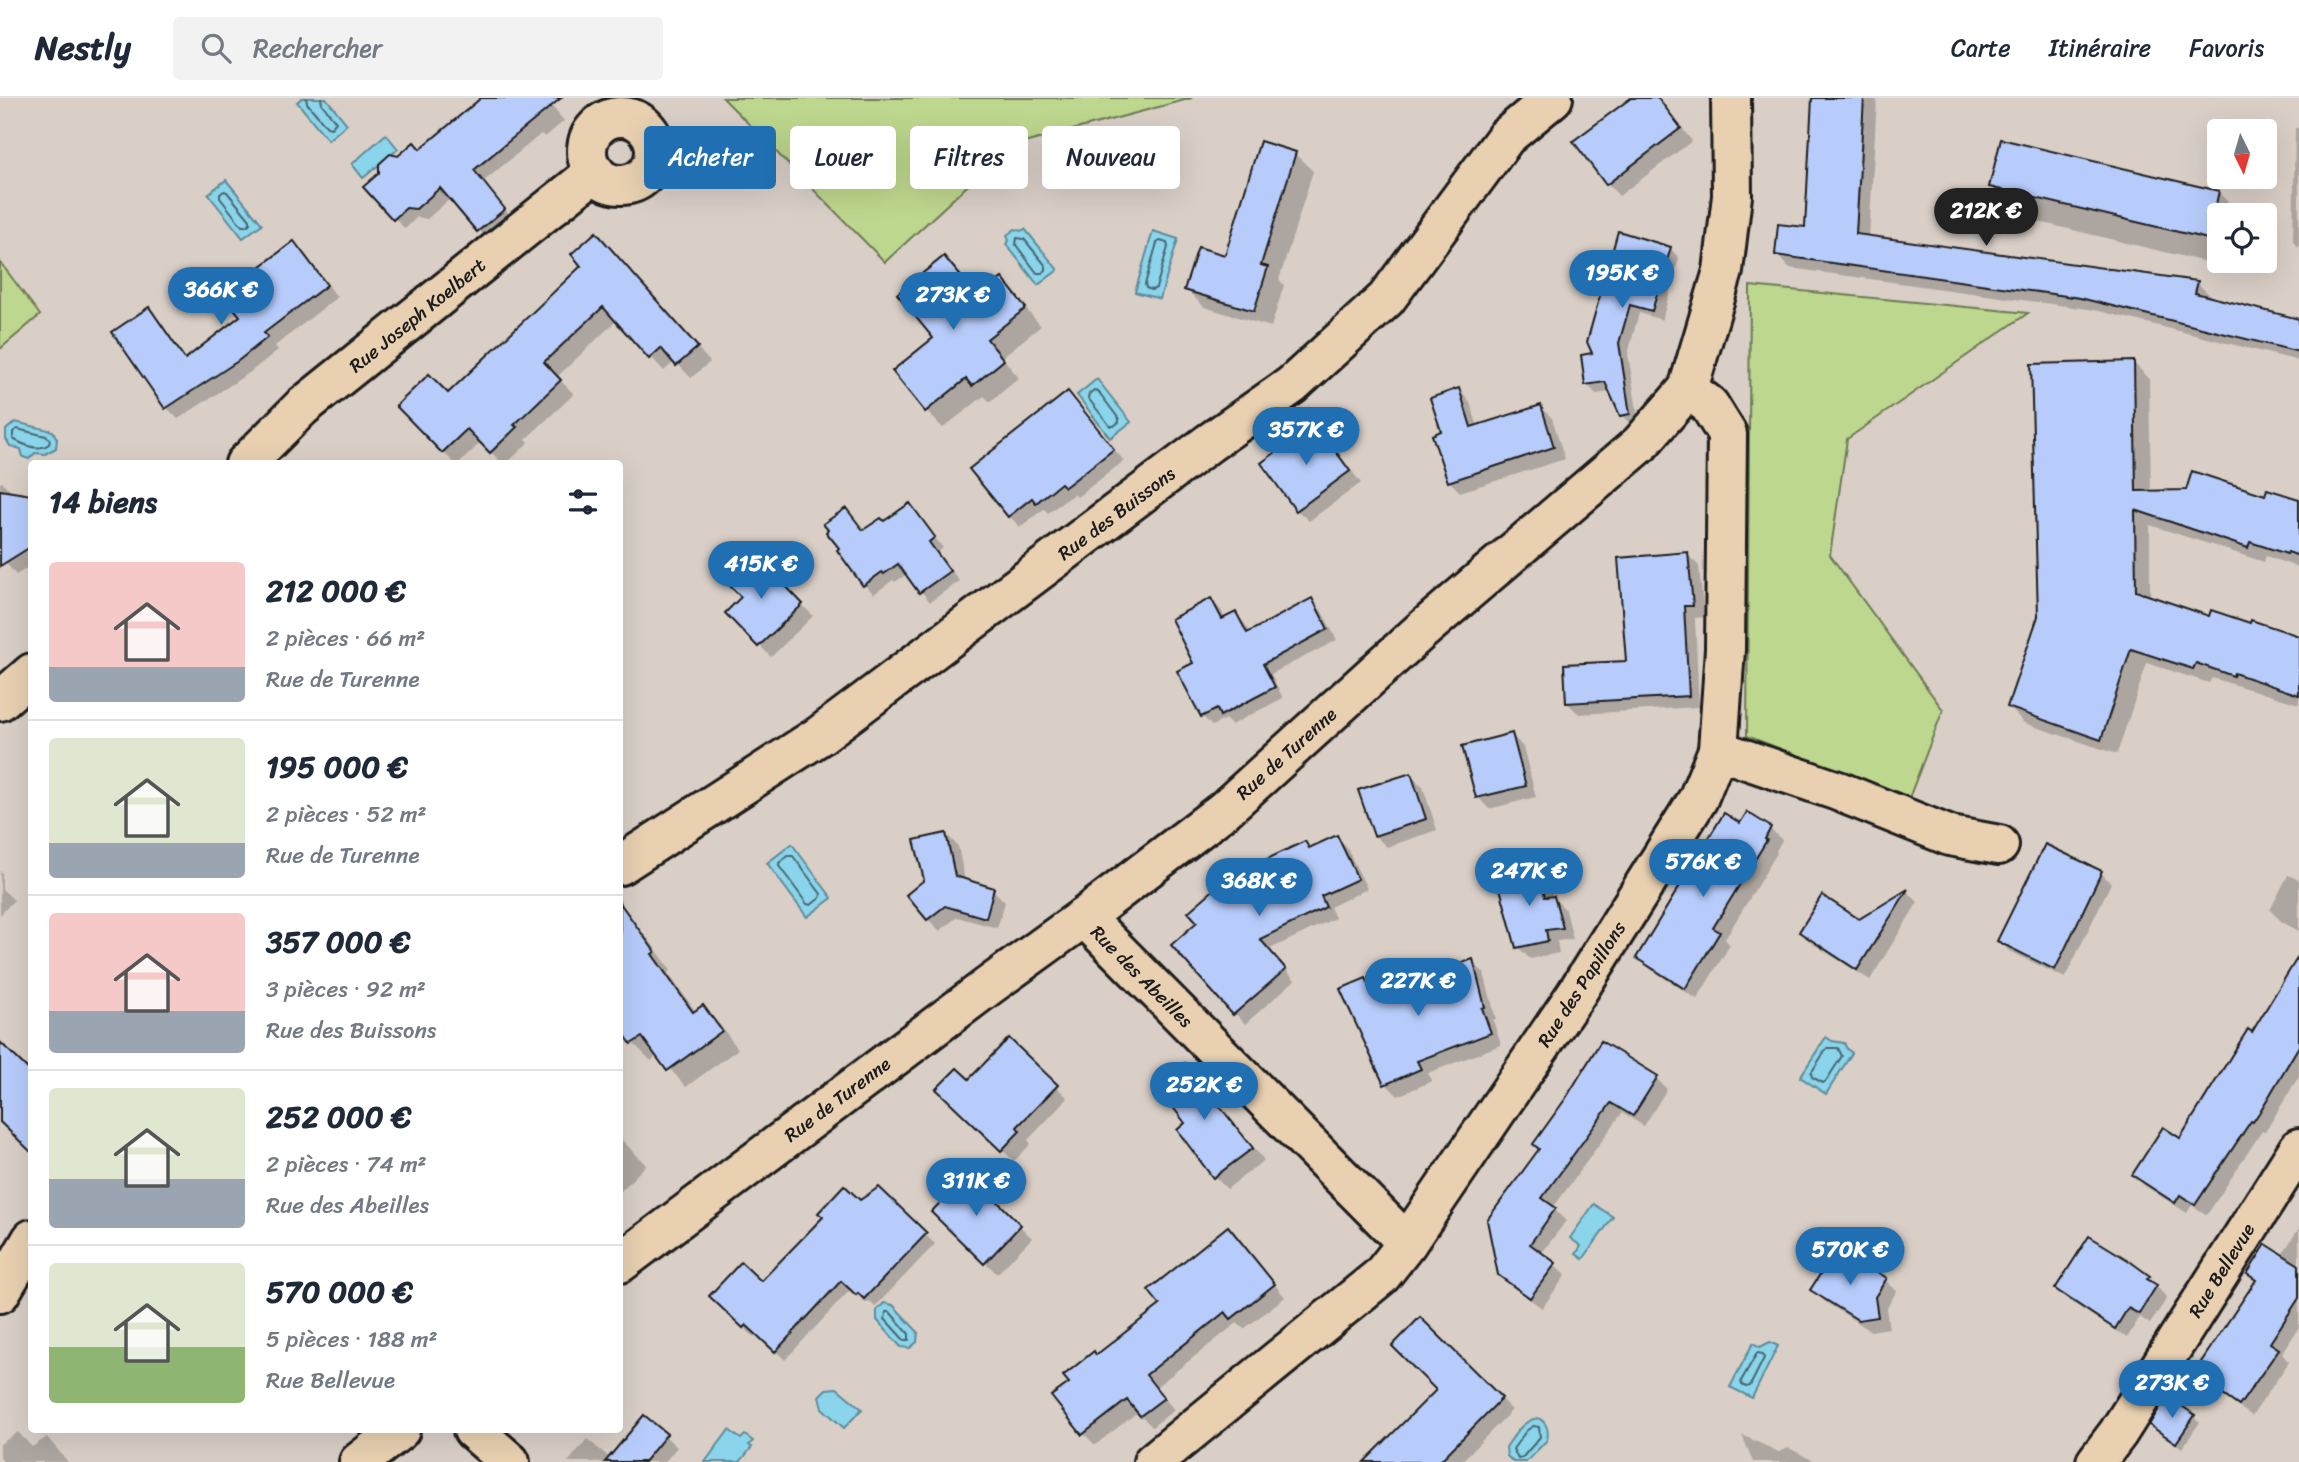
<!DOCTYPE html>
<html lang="fr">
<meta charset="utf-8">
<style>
:root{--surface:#fff;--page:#f2f2f3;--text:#1f2937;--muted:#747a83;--line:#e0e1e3;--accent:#1f6fb2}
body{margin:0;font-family:Sriracha,sans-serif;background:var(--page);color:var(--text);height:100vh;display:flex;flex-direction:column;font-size:26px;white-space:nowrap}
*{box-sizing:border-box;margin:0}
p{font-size:23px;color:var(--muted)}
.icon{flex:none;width:38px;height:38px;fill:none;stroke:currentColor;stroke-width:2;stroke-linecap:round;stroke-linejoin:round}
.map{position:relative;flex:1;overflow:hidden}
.side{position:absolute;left:28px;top:362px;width:595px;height:973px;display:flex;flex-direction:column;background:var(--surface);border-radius:7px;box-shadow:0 7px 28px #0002}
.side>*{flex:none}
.guide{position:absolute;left:644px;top:28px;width:665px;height:63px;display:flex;gap:14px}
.needle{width:46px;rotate:175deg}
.fabs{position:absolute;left:2207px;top:21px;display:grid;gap:14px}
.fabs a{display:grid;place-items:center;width:70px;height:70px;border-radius:7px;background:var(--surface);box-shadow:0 7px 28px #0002;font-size:35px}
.price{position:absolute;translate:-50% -60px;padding:0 16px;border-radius:24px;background:var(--accent);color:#fff;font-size:23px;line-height:46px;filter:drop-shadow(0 2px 4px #0008)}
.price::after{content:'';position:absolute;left:50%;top:42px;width:21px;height:16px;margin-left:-10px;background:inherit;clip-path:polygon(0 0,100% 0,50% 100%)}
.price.active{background:#222;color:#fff}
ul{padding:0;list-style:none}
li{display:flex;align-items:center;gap:21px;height:175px;padding:0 21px}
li+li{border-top:2px solid var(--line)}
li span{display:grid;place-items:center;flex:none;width:196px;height:140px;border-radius:7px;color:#555}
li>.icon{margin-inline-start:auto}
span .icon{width:84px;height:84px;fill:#fffc;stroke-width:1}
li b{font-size:30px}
h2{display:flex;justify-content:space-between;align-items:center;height:84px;padding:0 21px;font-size:30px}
.chip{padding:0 24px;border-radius:7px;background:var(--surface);box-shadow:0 7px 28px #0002;font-size:24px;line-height:63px}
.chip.active{background:var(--accent);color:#fff}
header{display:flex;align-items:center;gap:42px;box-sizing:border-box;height:98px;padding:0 35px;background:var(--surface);border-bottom:2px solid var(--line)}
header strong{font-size:33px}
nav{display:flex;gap:38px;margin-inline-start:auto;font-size:24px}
.search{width:490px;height:63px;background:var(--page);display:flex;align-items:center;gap:18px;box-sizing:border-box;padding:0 24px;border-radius:7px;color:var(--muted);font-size:26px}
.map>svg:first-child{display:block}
.green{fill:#bed78e;stroke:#6d7a55;stroke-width:2}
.water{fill:#8ad5eb;stroke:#5e8b98;stroke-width:2}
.shadow{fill:#0003}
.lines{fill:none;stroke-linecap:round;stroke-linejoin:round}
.shore{stroke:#48666f;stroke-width:2}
.building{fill:#b7ccfb;stroke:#1c1c1c;stroke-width:2}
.minor-casing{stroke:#1c1c1c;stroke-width:44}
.minor{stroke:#e8d0b1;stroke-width:38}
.labels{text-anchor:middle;stroke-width:5;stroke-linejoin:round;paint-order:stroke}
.street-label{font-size:19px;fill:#1c1c1c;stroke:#e8d0b1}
</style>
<header>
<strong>Nestly</strong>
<div class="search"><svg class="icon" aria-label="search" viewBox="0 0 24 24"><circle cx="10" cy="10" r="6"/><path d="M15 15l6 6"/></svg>Rechercher</div>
<nav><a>Carte</a><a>Itinéraire</a><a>Favoris</a></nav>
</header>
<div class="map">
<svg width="2299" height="1364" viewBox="0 0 2299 1364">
<rect width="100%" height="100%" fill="#d9cfc7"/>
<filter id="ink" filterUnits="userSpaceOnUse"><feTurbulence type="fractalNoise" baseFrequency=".0143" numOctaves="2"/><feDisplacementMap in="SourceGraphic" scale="14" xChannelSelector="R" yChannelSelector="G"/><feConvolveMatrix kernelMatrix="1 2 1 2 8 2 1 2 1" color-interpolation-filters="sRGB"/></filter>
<g filter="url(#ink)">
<g class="green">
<polygon points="723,0 1192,0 1009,49 885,164"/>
<polygon points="0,164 40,217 0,251"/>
<polygon points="1750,188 2028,215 1847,341 1830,457 1943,612 1909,700 1747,638"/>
</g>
<g class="water">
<polygon points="302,0 326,0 347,26 328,42 297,4"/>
<polygon points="386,36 398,51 363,80 352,66"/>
<polygon points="226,82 262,126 243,140 208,96"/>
<polygon points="1015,131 1021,133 1025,131 1058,172 1038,187 1006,146 1009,143 1007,137"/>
<polygon points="1153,133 1178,141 1160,201 1135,194"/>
<polygon points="1097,281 1131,324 1110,340 1077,297"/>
<polygon points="15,324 53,333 57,341 56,350 45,356 35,355 29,361 23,359 21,351 10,348 6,341 6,332"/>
<polygon points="792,746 832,800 807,819 767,765"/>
<polygon points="1826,939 1832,943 1844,945 1847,951 1852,955 1826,996 1800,979"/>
<polygon points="1594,1106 1613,1119 1583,1161 1576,1156 1581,1148 1570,1140"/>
<polygon points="884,1205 893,1207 918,1234 917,1244 910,1250 901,1249 877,1222 877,1212"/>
<polygon points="1770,1244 1778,1248 1752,1300 1730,1289 1753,1245 1760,1249"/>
<polygon points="837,1290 862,1311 844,1330 822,1310 819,1298 826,1291"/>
<path d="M1538 1320C1547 1324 1549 1333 1547 1342L1526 1364H1513L1507 1358 1506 1349C1515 1337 1521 1323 1538 1320Z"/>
<polygon points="729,1332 741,1341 745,1337 753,1343 749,1347 752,1349 740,1364 705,1364"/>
</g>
<g class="shadow">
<polygon points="484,0 545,0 564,23 545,39 541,36 483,84 514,122 489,143 451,100 427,121 417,119 405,131 366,89 399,60 420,53"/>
<polygon points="1634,0 1659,0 1692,43 1619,98 1608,86 1576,44"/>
<polygon points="1813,0 1877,0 1869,140 2197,185 2210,197 2210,200 2299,222 2299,263 2095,212 1790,170 1777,157 1807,131"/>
<polygon points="2295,30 2299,30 2299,150 2293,143"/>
<polygon points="1295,56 1313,73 1279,182 1284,187 1271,229 1204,209 1186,191 1226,159"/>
<polygon points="1991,88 2218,94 2241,117 2219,117 2219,163 2241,163 2239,172 2023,120"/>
<polygon points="294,145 306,157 337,199 275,248 278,252 249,275 178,321 167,310 149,211 160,223 187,262 242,219"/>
<polygon points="610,150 710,264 691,280 675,263 664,273 617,222 557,279 574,296 526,341 529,344 506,366 503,366 481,344 459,366 455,366 398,308 448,297"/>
<polygon points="1670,150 1679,160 1662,222 1639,215 1628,256 1639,325 1631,327 1622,317 1611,294 1596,296 1587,286 1595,256"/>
<polygon points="944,160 980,200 1002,183 1041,228 1002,259 1019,280 990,304 984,298 943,330 926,313 894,273 935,240"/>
<polygon points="2134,265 2149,281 2151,395 2299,403 2299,470 2266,458 2264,464 2150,427 2150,500 2210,520 2299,539 2299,606 2212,580 2209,585 2147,565 2117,656 2024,625 2009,609"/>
<polygon points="1459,292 1470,304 1478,329 1540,309 1552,320 1565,361 1460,394 1449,383"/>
<polygon points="1068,296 1124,363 1077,399 1074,396 1048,415 1044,411 1020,429 1009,418"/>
<polygon points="1315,328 1326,339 1361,385 1309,423 1297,412"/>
<polygon points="2,384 14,396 32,399 32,467 16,477 0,458 0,385"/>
<polygon points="910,407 943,450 938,454 959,483 930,504 907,476 895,484 893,482 874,496 864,486 846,412 865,433 884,425"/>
<polygon points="1687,456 1699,468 1704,519 1695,520 1699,609 1579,616 1567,605 1628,564"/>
<polygon points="756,459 813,518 771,559 728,515 744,499"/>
<polygon points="1211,502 1221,512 1225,521 1236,516 1245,526 1250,535 1312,502 1321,512 1337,542 1271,576 1283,600 1231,627 1225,621 1212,628 1202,618 1180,574 1195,566"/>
<polygon points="1512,637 1523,649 1536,699 1489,711 1478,699"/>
<polygon points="1411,677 1423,689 1437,732 1387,749 1375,738"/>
<polygon points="1747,717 1770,731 1782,742 1776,753 1777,755 1725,841 1730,847 1697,901 1650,871 1638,860"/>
<polygon points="946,736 958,748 965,783 993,792 1005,804 997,830 957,819 940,833 928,821 926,782"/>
<polygon points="1336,739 1347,750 1367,791 1330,809 1335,820 1268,852 1295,882 1245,926 1173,847 1305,745 1311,751"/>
<polygon points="0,773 2,775 2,791 14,802 0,817"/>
<polygon points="1533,773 1536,776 1539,776 1551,787 1553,799 1566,812 1573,841 1557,843 1559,855 1530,861 1518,849"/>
<polygon points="2101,775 2111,785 2065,880 2009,853 1999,843"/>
<polygon points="2288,777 2299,782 2299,833 2282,824 2270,812"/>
<polygon points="1907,793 1918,804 1870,882 1813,846 1801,834 1859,823"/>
<polygon points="633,825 650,843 671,872 668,875 696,914 703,909 720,927 738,951 686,989 658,957 651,963 633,945 620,927 620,835"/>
<polygon points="1472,864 1484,875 1496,921 1493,922 1501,947 1428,975 1432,983 1398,998 1386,986 1343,892 1366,882 1379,897"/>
<polygon points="2299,869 2299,978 2270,1026 2264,1034 2262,1033 2207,1117 2192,1107 2187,1115 2145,1088 2134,1077 2181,1042"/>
<polygon points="1009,942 1068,1000 1028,1042 1031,1046 1014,1063 939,991 969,983"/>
<polygon points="1185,967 1264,1062 1227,1091 1215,1079 1179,1032 1187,1026"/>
<polygon points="1656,980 1667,991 1644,1028 1622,1015 1553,1110 1566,1123 1541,1156 1566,1177 1542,1210 1511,1188 1500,1176 1541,1052 1535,1046"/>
<polygon points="620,1040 646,1067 620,1094"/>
<polygon points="969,1078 1032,1140 997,1176 934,1113"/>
<polygon points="878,1091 935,1146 875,1209 869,1203 866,1205 851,1191 785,1262 757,1235 754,1239 711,1198 761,1185 825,1120 860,1104"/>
<polygon points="2299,1130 2299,1229 2282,1256 2289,1264 2252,1318 2207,1287 2195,1276 2257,1184 2249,1176 2281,1158"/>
<polygon points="1228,1131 1285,1199 1244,1231 1237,1225 1156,1289 1174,1312 1152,1329 1138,1314 1095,1347 1084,1336 1071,1285 1097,1259 1163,1208"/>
<polygon points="1840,1166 1885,1182 1897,1193 1886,1211 1889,1230 1871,1233 1824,1203 1812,1191"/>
<polygon points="2148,1179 2167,1200 2150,1226 2140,1219 2127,1240 2068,1202 2057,1191"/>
<polygon points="1420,1221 1512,1312 1461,1364 1384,1364 1438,1292"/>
<polygon points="2168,1301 2200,1324 2182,1350 2157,1332"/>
<polygon points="644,1319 677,1349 665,1364 568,1364 587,1341 610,1360"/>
<polygon points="18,1334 32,1349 47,1339 68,1364 3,1364 0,1359 0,1346"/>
<polygon points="1742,1337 1779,1354 1789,1350 1816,1364 1753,1364"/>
</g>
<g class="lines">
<g class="shore">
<polyline points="306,0 307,5 327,29 331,30 336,24 322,6 321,0"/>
<polygon points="224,93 227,94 250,122 250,125 247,128 242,128 220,100 220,96"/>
<polygon points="1017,140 1024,141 1046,168 1046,172 1042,175 1037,175 1016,147"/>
<polygon points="1160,143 1167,145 1168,149 1156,190 1152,192 1146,190 1145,186 1157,145"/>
<polygon points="1094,292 1098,293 1119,321 1119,324 1114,328 1110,328 1088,300 1089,296"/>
<path d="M17 331 46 338 50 342 49 346C38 354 24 347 13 341V334Z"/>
<polygon points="788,758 793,758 821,796 820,800 811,807 807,806 779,768 779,765"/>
<polygon points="1827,950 1838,950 1842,958 1826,983 1823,985 1812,979 1811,975"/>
<polygon points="886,1214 890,1214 909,1236 909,1242 904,1242 885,1221"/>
<polygon points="1757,1255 1763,1256 1764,1260 1750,1288 1746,1289 1742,1287 1741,1283"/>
<polygon points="1533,1328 1539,1329 1540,1339 1522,1360 1518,1361 1513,1351 1526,1333"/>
</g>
</g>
<g class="building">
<polygon points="481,0 561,0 474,72 505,111 477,134 440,90 416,111 406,110 393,122 363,89 379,75 379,66 390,56 398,58 414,44 420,51"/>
<polygon points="1631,0 1658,0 1681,30 1606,87 1573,43"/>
<polygon points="1812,0 1864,0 1856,136 2198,183 2195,195 2299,221 2299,254 2080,200 1775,157 1778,126 1805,129"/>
<polygon points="2001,41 2219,93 2208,141 1989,89"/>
<polygon points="1260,43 1296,54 1261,167 1268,169 1254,213 1184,192 1198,149 1225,157"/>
<polygon points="1618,133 1671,149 1652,213 1630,207 1619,245 1630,316 1620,318 1605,284 1585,287 1581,257 1592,255 1587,244"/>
<polygon points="596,134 698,249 676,268 661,250 649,261 603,209 544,264 561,282 514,327 517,329 490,355 467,331 442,355 396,308 429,276 448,295 581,168 571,156"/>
<polygon points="294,143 327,187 264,235 268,239 238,263 165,311 112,234 149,209 185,261 240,218 223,197"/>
<polygon points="944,158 978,199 1002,180 1026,210 987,241 1004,262 972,288 966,281 925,314 892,273 933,240 897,196"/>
<polygon points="2134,263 2136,393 2186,392 2192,373 2265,397 2267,391 2299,401 2299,458 2288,454 2287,456 2250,444 2248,450 2135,412 2136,493 2209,518 2211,512 2250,525 2251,522 2299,538 2299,597 2234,575 2233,578 2196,565 2193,571 2131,551 2101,642 2007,609 2038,518 2031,266"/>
<polygon points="1459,290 1471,329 1541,307 1554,349 1448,384 1432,337 1441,333 1430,300"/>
<polygon points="1068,293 1114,351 1065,389 1061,385 1036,405 1032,400 1008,419 969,371"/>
<polygon points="1315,325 1350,373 1296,413 1261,365"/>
<polygon points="0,392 32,397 32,448 0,468"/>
<polygon points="910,405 935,439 929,444 950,473 919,495 898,466 884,476 882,474 863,488 837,452 839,450 826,434 828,432 823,426 846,410 863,432 881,420 884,423"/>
<polygon points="1688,454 1693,508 1684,508 1689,598 1566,605 1564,566 1626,563 1618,460"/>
<polygon points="756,457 803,506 758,549 725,515 741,499 727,485"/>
<polygon points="1211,500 1222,521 1236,514 1247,535 1312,500 1328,531 1263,566 1275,589 1220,618 1217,611 1201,619 1177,573 1193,565 1171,521"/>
<polygon points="1512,635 1526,688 1476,700 1462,648"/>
<polygon points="1411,675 1426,721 1374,738 1358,692"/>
<polygon points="1747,714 1771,729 1765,741 1767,742 1713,830 1720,834 1685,891 1636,860 1724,715 1740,725"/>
<polygon points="946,735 955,778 994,790 986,820 945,808 927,822 906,797 924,782 914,742"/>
<polygon points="1337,737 1358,781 1321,798 1326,809 1260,841 1286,871 1233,917 1171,847 1197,824 1188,814 1227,780 1305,743 1309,750"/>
<polygon points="2045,746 2102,773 2055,872 1997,843"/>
<polygon points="1534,772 1534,775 1539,774 1545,799 1554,798 1563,830 1546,832 1548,843 1516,850 1497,779"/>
<polygon points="1908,791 1857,872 1799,834 1822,797 1859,821"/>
<polygon points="620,805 655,854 652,856 693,914 703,907 722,933 667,973 642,939 631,946 620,930"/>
<polygon points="2299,857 2299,948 2259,1015 2253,1024 2251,1023 2195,1107 2180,1097 2175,1105 2132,1077 2163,1029 2180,1040 2248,931 2252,934"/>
<polygon points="1473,861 1485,909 1482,910 1491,935 1417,963 1421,971 1384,987 1340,891 1366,880 1374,897"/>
<polygon points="1009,940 1058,987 1017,1029 1020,1033 1001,1053 936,991 957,970 969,981"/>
<polygon points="1601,943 1658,978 1633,1018 1611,1005 1542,1100 1556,1110 1530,1146 1556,1165 1530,1200 1498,1177 1487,1122 1539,1051 1533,1046 1566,1000"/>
<polygon points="0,944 32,975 32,1055 0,1024"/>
<polygon points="1185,965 1253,1050 1213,1080 1177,1032 1185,1025 1156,987"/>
<polygon points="969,1075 1021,1127 984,1166 931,1114"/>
<polygon points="844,1087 860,1102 879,1089 927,1135 864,1201 858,1195 856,1197 841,1183 775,1254 746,1227 743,1230 709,1198 741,1164 761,1183 823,1119 818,1115"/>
<polygon points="1228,1128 1275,1186 1231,1221 1225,1214 1146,1277 1164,1300 1140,1318 1127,1302 1082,1337 1051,1298 1069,1285 1063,1278 1094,1253 1096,1257 1160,1207 1148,1192"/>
<polygon points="2089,1138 2128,1162 2150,1178 2147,1181 2157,1187 2139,1216 2128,1210 2115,1231 2055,1191"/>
<polygon points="2266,1146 2299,1167 2299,1200 2270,1245 2279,1251 2239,1308 2193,1276 2256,1182 2247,1176"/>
<polygon points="1845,1154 1887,1180 1875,1199 1878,1219 1858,1222 1810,1192 1832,1158 1840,1164"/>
<polygon points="1420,1219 1502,1300 1439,1364 1364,1364 1436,1292 1392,1248"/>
<polygon points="2167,1298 2195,1317 2176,1345 2149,1327"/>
<polygon points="644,1317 667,1336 644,1364 605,1364"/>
</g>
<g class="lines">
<g class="minor-casing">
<g id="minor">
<circle cx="621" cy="53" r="34"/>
<polyline points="245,366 302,309 595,74"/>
<polyline points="0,603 32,575"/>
<polyline points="1718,652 1838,693 1950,738 1999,747"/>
<polyline points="620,767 819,638 1209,345 1292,287 1386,201 1506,39 1553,0"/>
<polyline points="1084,819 1407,1145"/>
<polyline points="620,1165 990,887 1084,819 1224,712 1421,533 1640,346 1688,291 1723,173 1732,98 1731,0"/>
<polyline points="0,1195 32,1141"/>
<polyline points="473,1332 510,1364"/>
<polyline points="359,1364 400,1332"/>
<polyline points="1153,1364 1381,1178 1407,1145 1576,896 1698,701 1718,652 1725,551 1727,336 1709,307 1688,291"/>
<polyline points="2096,1364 2118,1335 2299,1050"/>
</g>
</g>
<use href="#minor" class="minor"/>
</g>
</g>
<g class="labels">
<g class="street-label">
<text transform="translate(417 217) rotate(-39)" y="7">Rue Joseph Koelbert</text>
<text transform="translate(1116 415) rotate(-37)" y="7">Rue des Buissons</text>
<text transform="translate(1286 655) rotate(-42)" y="7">Rue de Turenne</text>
<text transform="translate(1142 878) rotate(45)" y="7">Rue des Abeilles</text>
<text transform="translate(1581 886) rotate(-57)" y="7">Rue des Papillons</text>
<text transform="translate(837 1001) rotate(-37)" y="7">Rue de Turenne</text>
<text transform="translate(2221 1172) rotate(-58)" y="7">Rue Bellevue</text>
</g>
</g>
</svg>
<div class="fabs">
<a><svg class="needle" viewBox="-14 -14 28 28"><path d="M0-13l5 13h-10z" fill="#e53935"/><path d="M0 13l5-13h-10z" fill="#747a83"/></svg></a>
<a><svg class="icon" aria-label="locate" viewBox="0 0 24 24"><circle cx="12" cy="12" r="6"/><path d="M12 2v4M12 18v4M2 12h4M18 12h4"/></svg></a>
</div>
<b class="price active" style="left:1986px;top:150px">212K €</b>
<b class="price" style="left:1622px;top:212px">195K €</b>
<b class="price" style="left:221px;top:229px">366K €</b>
<b class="price" style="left:953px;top:234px">273K €</b>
<b class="price" style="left:1306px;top:369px">357K €</b>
<b class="price" style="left:761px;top:503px">415K €</b>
<b class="price" style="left:1703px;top:801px">576K €</b>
<b class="price" style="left:1529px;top:810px">247K €</b>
<b class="price" style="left:1259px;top:820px">368K €</b>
<b class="price" style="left:1418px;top:920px">227K €</b>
<b class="price" style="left:1204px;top:1024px">252K €</b>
<b class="price" style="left:976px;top:1120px">311K €</b>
<b class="price" style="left:1850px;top:1189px">570K €</b>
<b class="price" style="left:2172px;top:1322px">273K €</b>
<div class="guide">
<a class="chip active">Acheter</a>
<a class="chip">Louer</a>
<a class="chip">Filtres</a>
<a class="chip">Nouveau</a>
</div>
<section class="side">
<h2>14 biens<svg class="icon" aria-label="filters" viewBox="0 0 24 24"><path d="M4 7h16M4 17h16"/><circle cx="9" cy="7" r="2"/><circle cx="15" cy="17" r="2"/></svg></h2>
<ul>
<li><span style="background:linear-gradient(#f6c9c9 75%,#9aa5b1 0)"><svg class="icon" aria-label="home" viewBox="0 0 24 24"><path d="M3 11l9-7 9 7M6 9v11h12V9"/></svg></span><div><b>212 000 €</b><p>2 pièces · 66 m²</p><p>Rue de Turenne</p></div></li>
<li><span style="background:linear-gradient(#dfe7d0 75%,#9aa5b1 0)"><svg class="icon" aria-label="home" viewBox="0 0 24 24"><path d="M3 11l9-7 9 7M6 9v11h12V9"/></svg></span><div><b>195 000 €</b><p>2 pièces · 52 m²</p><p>Rue de Turenne</p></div></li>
<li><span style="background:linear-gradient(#f6c9c9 70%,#9aa5b1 0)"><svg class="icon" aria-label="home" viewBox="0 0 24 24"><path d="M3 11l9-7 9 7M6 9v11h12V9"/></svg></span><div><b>357 000 €</b><p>3 pièces · 92 m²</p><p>Rue des Buissons</p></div></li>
<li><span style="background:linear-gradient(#dfe7d0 65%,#9aa5b1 0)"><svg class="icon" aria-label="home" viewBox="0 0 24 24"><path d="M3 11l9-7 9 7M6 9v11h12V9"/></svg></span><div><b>252 000 €</b><p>2 pièces · 74 m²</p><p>Rue des Abeilles</p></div></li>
<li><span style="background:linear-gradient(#dfe7d0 60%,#8fb573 0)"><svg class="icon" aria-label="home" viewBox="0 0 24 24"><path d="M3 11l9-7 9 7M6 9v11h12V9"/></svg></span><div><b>570 000 €</b><p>5 pièces · 188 m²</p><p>Rue Bellevue</p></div></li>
</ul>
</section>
</div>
